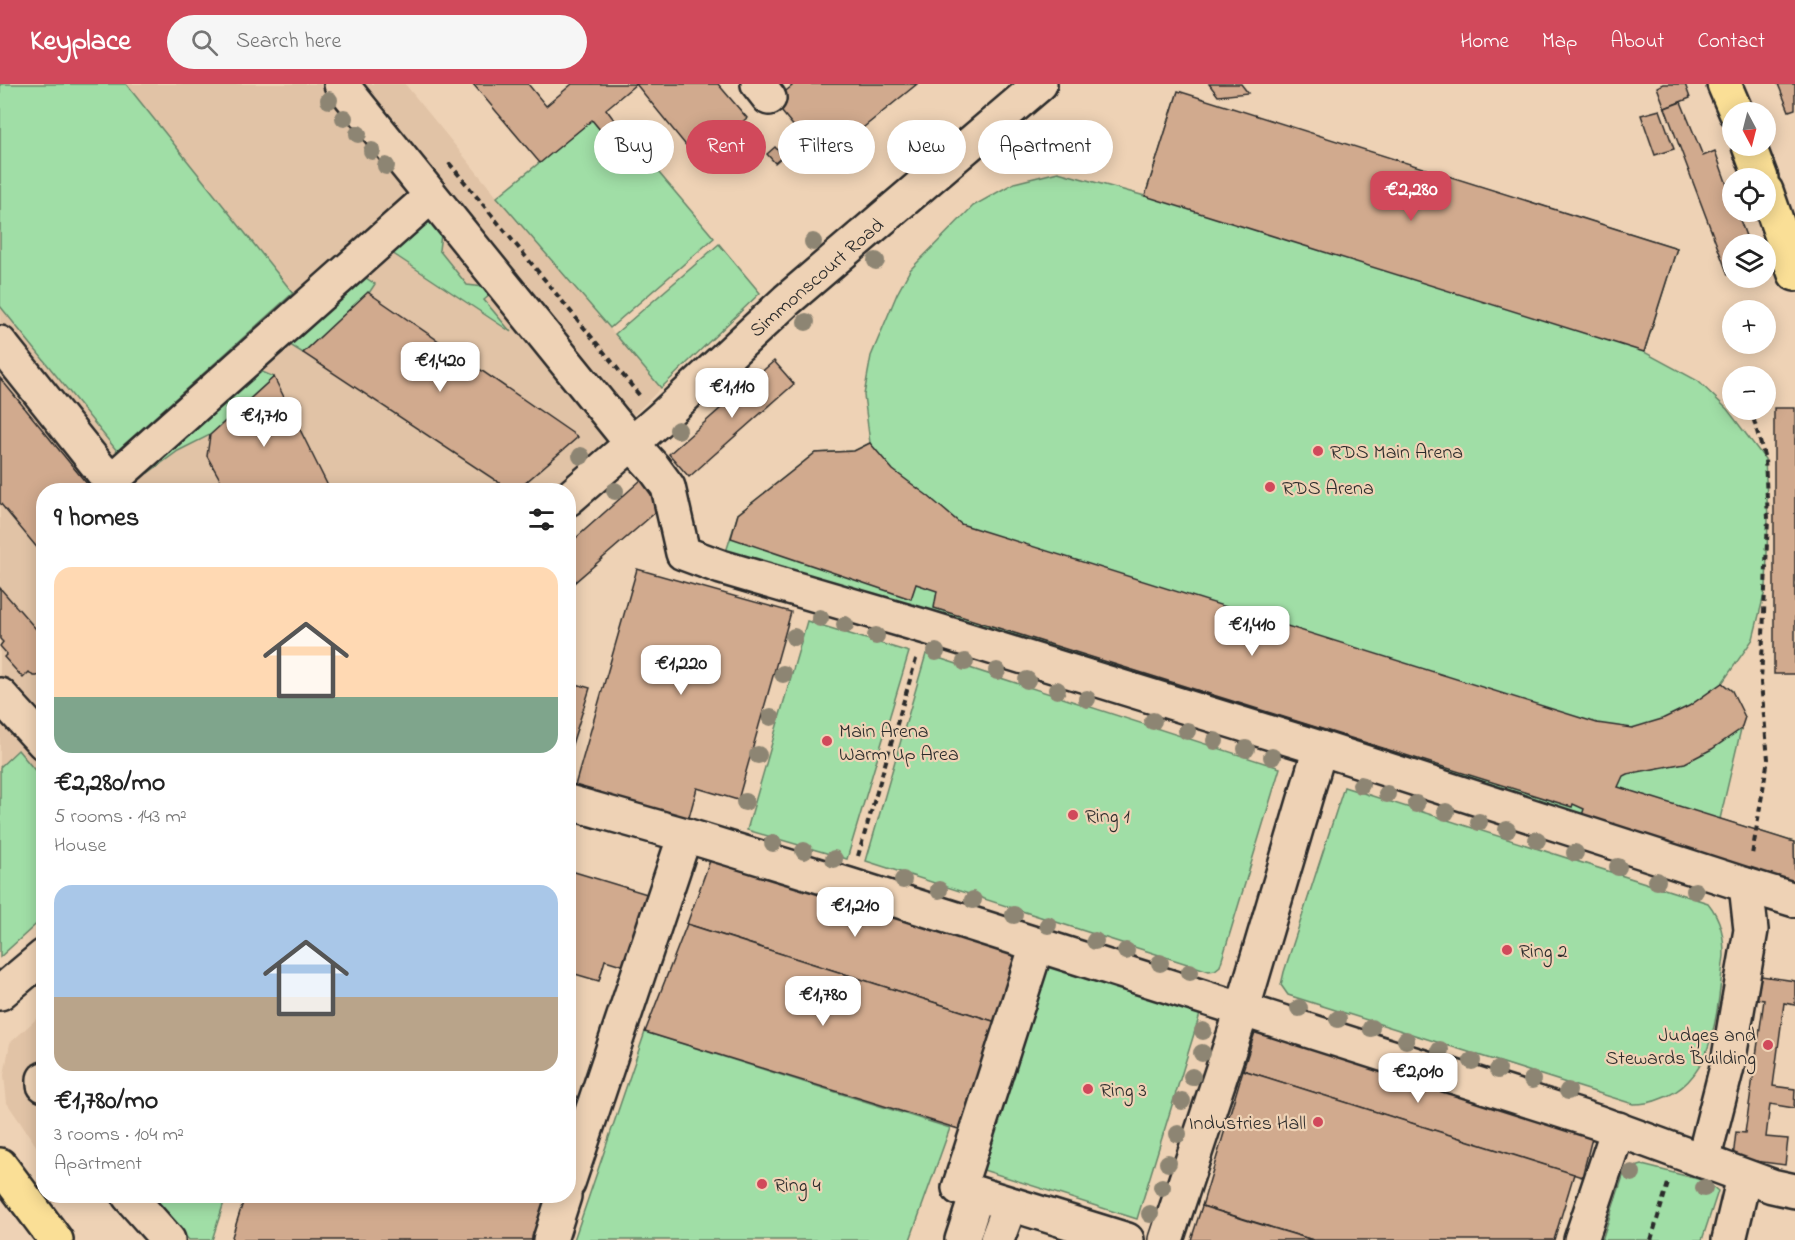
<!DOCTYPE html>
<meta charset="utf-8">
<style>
:root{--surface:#fff;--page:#f6f6f6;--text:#222;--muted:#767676;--accent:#d1495b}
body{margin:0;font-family:"Indie Flower",sans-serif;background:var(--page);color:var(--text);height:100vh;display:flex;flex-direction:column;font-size:22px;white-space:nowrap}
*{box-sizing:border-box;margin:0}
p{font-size:20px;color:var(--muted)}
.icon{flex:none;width:33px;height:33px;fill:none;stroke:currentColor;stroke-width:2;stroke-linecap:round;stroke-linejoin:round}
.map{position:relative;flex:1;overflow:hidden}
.details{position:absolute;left:36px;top:399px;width:540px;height:720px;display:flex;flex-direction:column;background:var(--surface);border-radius:24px;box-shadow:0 3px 15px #0003}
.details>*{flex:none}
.guide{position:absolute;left:594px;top:36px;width:570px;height:54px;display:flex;gap:12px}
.needle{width:39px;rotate:173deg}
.tools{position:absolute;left:1722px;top:18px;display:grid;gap:12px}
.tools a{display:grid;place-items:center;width:54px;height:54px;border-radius:50%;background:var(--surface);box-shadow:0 3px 15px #0003;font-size:30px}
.price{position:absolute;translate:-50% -51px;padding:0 14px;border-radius:12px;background:#fff;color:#222;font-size:20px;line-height:39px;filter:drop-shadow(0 2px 3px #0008)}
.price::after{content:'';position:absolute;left:50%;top:36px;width:18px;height:14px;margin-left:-9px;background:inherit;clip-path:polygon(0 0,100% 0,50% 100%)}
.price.active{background:var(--accent);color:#fff}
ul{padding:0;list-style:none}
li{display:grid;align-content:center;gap:12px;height:318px;padding:0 18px}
li span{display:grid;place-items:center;height:186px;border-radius:18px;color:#555}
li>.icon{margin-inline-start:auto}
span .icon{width:108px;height:108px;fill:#fffc;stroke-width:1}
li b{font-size:26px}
h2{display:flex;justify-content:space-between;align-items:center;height:72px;padding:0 18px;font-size:26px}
.tag{padding:0 21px;border-radius:27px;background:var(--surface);box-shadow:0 3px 15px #0003;font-size:21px;line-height:54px}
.tag.active{background:var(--accent);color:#fff}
header{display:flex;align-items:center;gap:36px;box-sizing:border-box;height:84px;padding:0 30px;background:var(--accent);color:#fff}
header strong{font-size:28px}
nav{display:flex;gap:33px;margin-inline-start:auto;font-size:21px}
.search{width:420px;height:54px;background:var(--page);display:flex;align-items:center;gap:15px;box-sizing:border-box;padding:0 21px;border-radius:33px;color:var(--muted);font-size:22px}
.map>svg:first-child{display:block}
.built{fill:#e1c3a6}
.green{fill:#a0dea6;stroke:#668468;stroke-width:1.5}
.building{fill:#d1aa8e;stroke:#2b2b2b;stroke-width:1.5}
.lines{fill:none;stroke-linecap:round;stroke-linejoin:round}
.minor-casing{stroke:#2b2b2b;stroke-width:38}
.major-casing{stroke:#2b2b2b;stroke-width:38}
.path{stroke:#2b2b2b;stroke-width:4;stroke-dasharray:6 4.5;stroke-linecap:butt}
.minor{stroke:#eed2b5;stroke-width:33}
.major{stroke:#fadf96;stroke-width:33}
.tree{fill:#8d8573}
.poi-dot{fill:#d1495b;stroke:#eed2b5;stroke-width:2}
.labels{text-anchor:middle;stroke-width:4.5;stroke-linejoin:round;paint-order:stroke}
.street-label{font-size:20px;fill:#2b2b2b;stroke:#eed2b5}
.poi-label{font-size:20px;fill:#2b2b2b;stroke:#eed2b5;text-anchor:start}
</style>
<header>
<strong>Keyplace</strong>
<div class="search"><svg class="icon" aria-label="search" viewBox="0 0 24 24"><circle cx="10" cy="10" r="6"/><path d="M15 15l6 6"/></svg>Search here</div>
<nav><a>Home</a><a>Map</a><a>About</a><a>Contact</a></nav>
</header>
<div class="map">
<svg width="1795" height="1156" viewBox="0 0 1795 1156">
<rect width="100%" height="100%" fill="#eed2b5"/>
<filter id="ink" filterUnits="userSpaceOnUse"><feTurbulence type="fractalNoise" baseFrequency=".0167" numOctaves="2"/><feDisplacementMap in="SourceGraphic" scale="12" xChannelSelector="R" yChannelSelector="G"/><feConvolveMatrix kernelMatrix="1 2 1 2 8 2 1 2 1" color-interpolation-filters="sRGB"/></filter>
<g filter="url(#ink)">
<g class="built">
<polygon points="0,0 405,0 497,113 661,304 593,371 552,406 44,406 43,834 0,873"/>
<polygon points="43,929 43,1072 7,1019 4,991 10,959"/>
</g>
<g class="green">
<polygon points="0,0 126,0 293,209 117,367 0,222"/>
<polygon points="1178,8 1677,164 1644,268 1698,297 1727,325 1765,375 1768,435 1766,503 1753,555 1722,599 1732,607 1741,645 1720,735 1794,758 1795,804 725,471 738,430 815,369 854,367 870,359 864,311 871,272 897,210 910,186 973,122 1014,99 1058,88 1145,112"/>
<polygon points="592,36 601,47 615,37 714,154 610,244 497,113"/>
<polygon points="424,130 441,150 439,166 467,201 484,203 490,211 484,216 511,248 386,165"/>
<polygon points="719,160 760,209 661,304 615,250"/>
<polygon points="366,194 375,200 369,209 303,269 290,261"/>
<polygon points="260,287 274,293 210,351 178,367 148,389 142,381"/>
<polygon points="807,537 909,568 847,775 747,746"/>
<polygon points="926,570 1280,684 1220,882 1215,886 1209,887 866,777"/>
<polygon points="18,666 43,696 43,834 0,873 0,683"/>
<path d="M1344 703 1708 819C1721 835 1724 852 1724 872 1717 922 1717 996 1660 1015 1651 1019 1643 1020 1633 1020L1288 911 1281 901 1284 888Z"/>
<polygon points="1041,879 1201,927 1137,1135 974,1083"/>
<polygon points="645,948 950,1044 910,1156 574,1156"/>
<polygon points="1642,1081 1706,1097 1718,1107 1702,1156 1602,1156 1625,1086"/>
<polygon points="149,1112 226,1112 212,1156 189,1156"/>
</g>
<g class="building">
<polygon points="473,0 528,0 546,22 572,0 636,0 606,25 615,37 601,47 592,36 540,79"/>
<polygon points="636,0 718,0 747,34 722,54 732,66 717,79 706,67 697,75"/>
<polygon points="791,0 917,0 822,77 773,17 792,2"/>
<polygon points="1209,0 1241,0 1248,9 1218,12"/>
<polygon points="1663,0 1685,0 1690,14 1665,24 1657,3"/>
<polygon points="1778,0 1795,0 1795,25 1789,27"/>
<polygon points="1178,7 1677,164 1644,268 1145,112"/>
<polygon points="1681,18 1703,72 1715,67 1732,115 1732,128 1737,128 1749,160 1732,160 1732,189 1728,191 1665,24"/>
<polygon points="1660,26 1674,65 1655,71 1641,31"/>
<polygon points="775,63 783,72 775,79 767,70"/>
<polygon points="368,208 369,209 578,353 517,406 510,406 303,269"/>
<polygon points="774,277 794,300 689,393 669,370"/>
<polygon points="274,293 316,378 330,406 226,406 207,372 210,351"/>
<polygon points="0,294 92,406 44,406 44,472 0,419"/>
<rect x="1774" y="324" width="21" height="266"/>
<polygon points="870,359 893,386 928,412 961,440 1597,639 1632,644 1662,635 1689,622 1722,599 1732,607 1745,633 1741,645 1712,665 1685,679 1627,690 1623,692 1618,703 1794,758 1795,804 1580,738 1584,725 1573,720 1572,723 934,524 937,507 916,500 911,515 731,454 738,430 815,369 854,367"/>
<polygon points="641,396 664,421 568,504 568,461"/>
<polygon points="637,485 791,528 738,716 697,704 688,737 574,705"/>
<polygon points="0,504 36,545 44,538 44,587 37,592 33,592 29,588 23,594 4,573 7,570 0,562 3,558 0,555"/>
<polygon points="576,600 590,604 568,673 568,614 571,615"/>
<polygon points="712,771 1019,864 996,938 687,840"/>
<polygon points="568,786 647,810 625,882 605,876 599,897 568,888"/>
<polygon points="687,840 996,938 965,1047 645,948"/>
<polygon points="1761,892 1795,897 1795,921 1784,919 1773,1002 1795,1005 1794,1024 1770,1020 1766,1053 1788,1055 1785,1081 1733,1074 1736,1048 1745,1049 1764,916 1757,915"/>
<polygon points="1255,948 1592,1054 1582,1093 1243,986"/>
<polygon points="1243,986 1574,1090 1554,1156 1313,1156 1202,1122"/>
<polygon points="245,1112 554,1112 540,1156 231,1156"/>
<polygon points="1202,1122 1246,1136 1313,1156 1191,1156"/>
</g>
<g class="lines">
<g class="minor-casing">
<g id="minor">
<polyline points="341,0 632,360 654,384 668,403 683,469 721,483 926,543 1320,664"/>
<polyline points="758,0 769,14"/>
<polyline points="0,259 117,406"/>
<polyline points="110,398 431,112"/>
<polyline points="568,415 660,335 787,216 1040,0"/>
<polyline points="0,611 44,659"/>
<polyline points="568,718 685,751 849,801 1597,1038 1772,1102 1795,1107"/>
<polyline points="1746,801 1795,816"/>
<polyline points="1037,861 959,1104 1127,1156"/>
<polyline points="0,909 44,872"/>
<polyline points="44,995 44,1001"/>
<polyline points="568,1099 685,751"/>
<polyline points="129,1112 168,1156"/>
<polyline points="550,1156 564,1112"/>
<polyline points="962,1156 977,1110"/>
<polyline points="997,1156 1010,1121"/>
<polyline points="1166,1156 1242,927 1320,664 1746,801 1751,846 1728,979 1703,1077"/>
<polyline points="1581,1156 1618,1045"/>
<polyline points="1729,1156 1744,1093"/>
</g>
</g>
<g class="major-casing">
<g id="major">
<polyline points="1724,0 1736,28"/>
<polyline points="1749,62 1761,94"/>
<polyline points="1766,107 1795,190"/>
<polyline points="0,1081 56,1156"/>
</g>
</g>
<g class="path">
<polyline points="449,79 640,312"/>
<polyline points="1739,285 1741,292"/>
<polyline points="1751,326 1765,375 1768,435 1761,599 1768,675 1752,771"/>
<polyline points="858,772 917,572"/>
<polyline points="1651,1156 1669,1096"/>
</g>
<use href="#minor" class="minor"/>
<use href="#major" class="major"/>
</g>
<g class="tree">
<circle cx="329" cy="16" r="9"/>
<circle cx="344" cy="34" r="9"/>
<circle cx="358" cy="50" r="9"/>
<circle cx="372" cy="67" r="9"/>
<circle cx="386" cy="82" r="9"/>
<circle cx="813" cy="158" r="9"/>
<circle cx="876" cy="177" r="9"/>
<circle cx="806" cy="238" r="9"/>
<circle cx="742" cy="291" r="9"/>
<circle cx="678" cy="346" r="9"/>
<circle cx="581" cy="372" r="9"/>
<circle cx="615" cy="407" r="9"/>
<circle cx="820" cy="534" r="9"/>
<circle cx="845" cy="541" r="9"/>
<circle cx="876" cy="552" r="9"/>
<circle cx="794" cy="553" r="9"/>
<circle cx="936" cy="568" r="9"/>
<circle cx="965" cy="578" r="9"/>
<circle cx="997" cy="587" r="9"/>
<circle cx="783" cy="590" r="9"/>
<circle cx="1027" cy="596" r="9"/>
<circle cx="1057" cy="606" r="9"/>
<circle cx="1087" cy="615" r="9"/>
<circle cx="771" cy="633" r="9"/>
<circle cx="1153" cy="637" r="9"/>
<circle cx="1187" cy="647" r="9"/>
<circle cx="1215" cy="657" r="9"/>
<circle cx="1246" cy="665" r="9"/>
<circle cx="758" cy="671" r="9"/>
<circle cx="1272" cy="673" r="9"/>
<circle cx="1361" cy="701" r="9"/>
<circle cx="1387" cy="710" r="9"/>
<circle cx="745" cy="718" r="9"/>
<circle cx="1416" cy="720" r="9"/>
<circle cx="1446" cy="728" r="9"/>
<circle cx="1479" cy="738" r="9"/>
<circle cx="1507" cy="746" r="9"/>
<circle cx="1537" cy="756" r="9"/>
<circle cx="773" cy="759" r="9"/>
<circle cx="804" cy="767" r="9"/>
<circle cx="1575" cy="769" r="9"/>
<circle cx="834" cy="775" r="9"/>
<circle cx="1618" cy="783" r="9"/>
<circle cx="903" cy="796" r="9"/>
<circle cx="1657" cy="797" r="9"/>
<circle cx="939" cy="806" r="9"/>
<circle cx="1695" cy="807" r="9"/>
<circle cx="973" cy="816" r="9"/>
<circle cx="1014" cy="831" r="9"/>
<circle cx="1048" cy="841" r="9"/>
<circle cx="1095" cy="857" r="9"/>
<circle cx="1126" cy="867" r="9"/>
<circle cx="1160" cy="879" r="9"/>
<circle cx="1190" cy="888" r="9"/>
<circle cx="1299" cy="924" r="9"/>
<circle cx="1338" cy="935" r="9"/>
<circle cx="1371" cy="944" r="9"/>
<circle cx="1203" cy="947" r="9"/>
<circle cx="1406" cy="956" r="9"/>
<circle cx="1440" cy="966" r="9"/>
<circle cx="1202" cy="969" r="9"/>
<circle cx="1472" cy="977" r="9"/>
<circle cx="1498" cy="986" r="9"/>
<circle cx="1192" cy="993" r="9"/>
<circle cx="1532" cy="996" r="9"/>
<circle cx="1568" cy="1007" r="9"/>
<circle cx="1182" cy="1017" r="9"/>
<circle cx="1178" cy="1050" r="9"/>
<circle cx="1168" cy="1079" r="9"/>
<circle cx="1632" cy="1089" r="9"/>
<circle cx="1162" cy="1103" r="9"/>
<circle cx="1704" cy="1104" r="9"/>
<circle cx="1150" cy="1130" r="9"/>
</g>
</g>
<g class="poi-dot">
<circle cx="1318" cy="367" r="6"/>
<circle cx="1270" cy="403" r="6"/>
<circle cx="827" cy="657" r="6"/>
<circle cx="1073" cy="731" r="6"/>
<circle cx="1507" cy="866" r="6"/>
<circle cx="1768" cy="961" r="6"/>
<circle cx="1088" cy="1005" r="6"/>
<circle cx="1318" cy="1038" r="6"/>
<circle cx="762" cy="1100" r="6"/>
</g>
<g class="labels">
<g class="street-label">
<text transform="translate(816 193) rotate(-41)" y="7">Simmonscourt Road</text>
</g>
<g class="poi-label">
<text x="1330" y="374">RDS Main Arena</text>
<text x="1282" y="410">RDS Arena</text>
<text x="839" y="653">Main Arena<tspan x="839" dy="23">Warm Up Area</tspan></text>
<text x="1085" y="738">Ring 1</text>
<text x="1519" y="873">Ring 2</text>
<text x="1756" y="957" text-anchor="end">Judges and<tspan x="1756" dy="23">Stewards Building</tspan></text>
<text x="1100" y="1012">Ring 3</text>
<text x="1306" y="1045" text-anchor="end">Industries Hall</text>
<text x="774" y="1107">Ring 4</text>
</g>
</g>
</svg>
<div class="tools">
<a><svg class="needle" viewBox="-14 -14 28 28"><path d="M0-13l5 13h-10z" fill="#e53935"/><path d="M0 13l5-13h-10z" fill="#767676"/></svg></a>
<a><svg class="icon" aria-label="locate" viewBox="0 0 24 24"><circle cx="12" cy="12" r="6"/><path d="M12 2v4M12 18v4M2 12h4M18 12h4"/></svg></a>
<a><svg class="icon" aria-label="layers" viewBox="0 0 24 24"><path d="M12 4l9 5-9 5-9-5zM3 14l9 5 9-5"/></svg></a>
<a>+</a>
<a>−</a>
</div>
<b class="price active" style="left:1411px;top:138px">€2,280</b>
<b class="price" style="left:440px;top:309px">€1,420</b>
<b class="price" style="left:732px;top:335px">€1,110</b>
<b class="price" style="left:264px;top:364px">€1,710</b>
<b class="price" style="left:1252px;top:573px">€1,410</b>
<b class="price" style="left:681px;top:612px">€1,220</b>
<b class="price" style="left:855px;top:854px">€1,210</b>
<b class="price" style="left:823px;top:943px">€1,780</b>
<b class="price" style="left:1418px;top:1020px">€2,010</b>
<div class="guide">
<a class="tag">Buy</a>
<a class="tag active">Rent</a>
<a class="tag">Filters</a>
<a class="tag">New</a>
<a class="tag">Apartment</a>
</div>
<section class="details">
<h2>9 homes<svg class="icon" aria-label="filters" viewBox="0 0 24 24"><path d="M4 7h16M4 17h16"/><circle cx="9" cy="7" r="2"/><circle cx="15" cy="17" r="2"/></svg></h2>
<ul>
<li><span style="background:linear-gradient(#ffd9b3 70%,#7fa58c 0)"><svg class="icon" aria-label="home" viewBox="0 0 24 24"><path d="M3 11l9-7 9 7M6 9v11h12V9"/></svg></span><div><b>€2,280/mo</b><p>5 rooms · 143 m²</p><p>House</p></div></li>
<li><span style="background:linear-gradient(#a9c7e8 60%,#b9a48a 0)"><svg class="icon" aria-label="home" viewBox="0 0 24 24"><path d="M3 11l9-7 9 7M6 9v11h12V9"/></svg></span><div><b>€1,780/mo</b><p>3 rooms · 104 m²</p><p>Apartment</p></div></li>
</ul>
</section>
</div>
